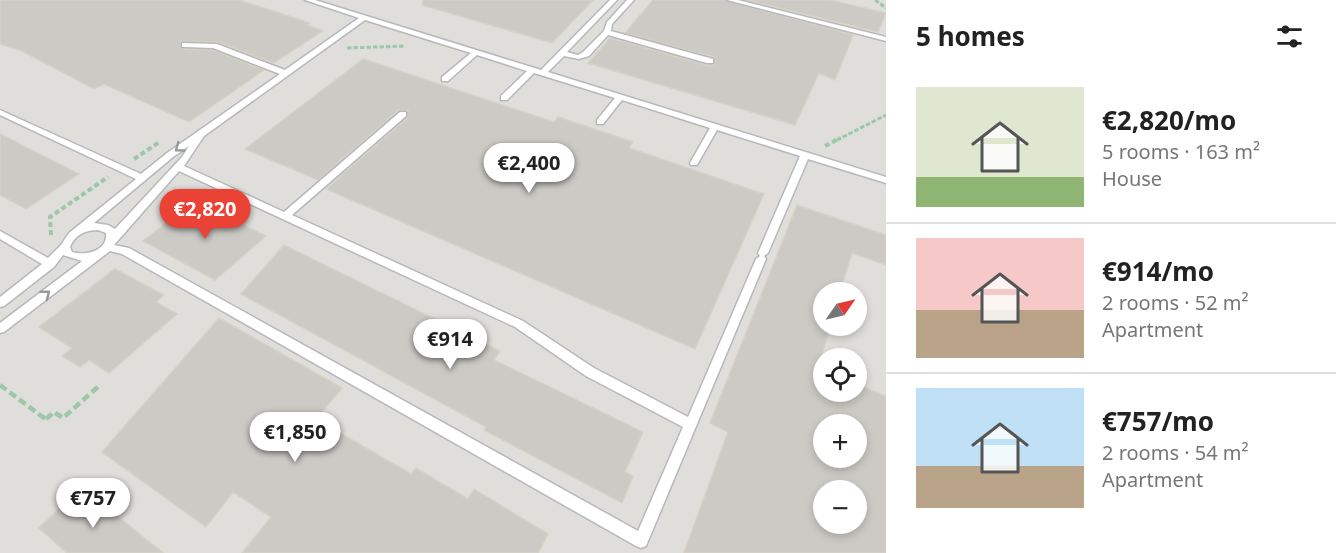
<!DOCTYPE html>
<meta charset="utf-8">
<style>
:root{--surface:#fff;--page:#f6f6f6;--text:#222;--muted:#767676;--line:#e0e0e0;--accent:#ea4335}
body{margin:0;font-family:"Noto Sans",sans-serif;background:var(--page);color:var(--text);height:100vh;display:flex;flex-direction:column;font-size:22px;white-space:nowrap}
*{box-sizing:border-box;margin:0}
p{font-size:20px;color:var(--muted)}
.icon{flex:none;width:33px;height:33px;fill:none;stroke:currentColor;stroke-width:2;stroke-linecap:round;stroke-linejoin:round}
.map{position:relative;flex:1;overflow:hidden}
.drawer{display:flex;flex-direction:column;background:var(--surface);width:450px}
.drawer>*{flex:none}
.needle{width:39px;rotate:56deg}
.controls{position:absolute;left:813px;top:282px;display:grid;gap:12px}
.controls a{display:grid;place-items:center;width:54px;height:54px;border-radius:50%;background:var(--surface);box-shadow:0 3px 9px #0003;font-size:30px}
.price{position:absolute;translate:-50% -51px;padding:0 14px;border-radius:21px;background:#fff;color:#222;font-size:20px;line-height:39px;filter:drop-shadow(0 2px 3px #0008)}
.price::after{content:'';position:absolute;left:50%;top:36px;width:18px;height:14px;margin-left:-9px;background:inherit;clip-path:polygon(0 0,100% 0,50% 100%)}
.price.selected{background:var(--accent);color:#fff}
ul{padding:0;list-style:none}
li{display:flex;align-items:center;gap:18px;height:150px;padding:0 30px}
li+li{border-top:2px solid var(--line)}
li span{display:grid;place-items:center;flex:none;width:168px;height:120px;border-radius:0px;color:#555}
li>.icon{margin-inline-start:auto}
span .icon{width:72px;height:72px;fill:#fffc;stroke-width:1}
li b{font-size:26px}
h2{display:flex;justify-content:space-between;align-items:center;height:72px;padding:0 30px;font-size:26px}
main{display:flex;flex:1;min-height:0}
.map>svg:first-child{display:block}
.industrial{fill:#e0deda;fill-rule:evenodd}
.building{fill:#cccac5;stroke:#d6d1c6;stroke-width:1.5;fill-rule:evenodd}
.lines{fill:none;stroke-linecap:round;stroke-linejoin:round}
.lane-casing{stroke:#b5b8bc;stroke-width:3}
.path-far2{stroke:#9cc7a9;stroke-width:3;stroke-dasharray:4.5 2;stroke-linecap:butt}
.path-far1{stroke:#9cc7a9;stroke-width:4;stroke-dasharray:5 3;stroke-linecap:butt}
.path{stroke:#9cc7a9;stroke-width:4.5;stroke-dasharray:8 4;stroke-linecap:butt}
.lane{fill:#fff;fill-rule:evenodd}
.oneway{stroke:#979a9d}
</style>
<main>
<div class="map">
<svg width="886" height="553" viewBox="0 0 886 553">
<rect width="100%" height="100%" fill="#f1efe8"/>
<path class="industrial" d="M0 0H886V553H0ZM824 292H856V326H824ZM824 358H856V392H824ZM824 424H856V458H824ZM824 490H856V524H824Z"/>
<g class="building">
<polygon points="0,0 239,0 310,23 307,25 323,31 274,63 218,42 180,41 182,49 213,50 264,70 189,122 104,84 94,89 22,51 0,44"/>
<polygon points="423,0 593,0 552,43 422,5"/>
<polygon points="653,0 725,0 853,35 835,80 819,73 795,125 588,63 610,38 706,65 715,65 714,57 625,33"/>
<polygon points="747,0 830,0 886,13 878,32"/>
<polygon points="363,59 554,122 558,117 633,142 629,148 764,194 695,349 326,189 407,118 408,110 399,110 318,180 245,149"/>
<polygon points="0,134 79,174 26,209 0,195"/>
<polygon points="195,201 266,236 215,280 143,241"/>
<path d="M797 205 886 235V265L852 253 840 292H824V326H830L818 368 824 370V392H856V384L886 396V553H684L728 432 710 423ZM824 424H856V458H824ZM824 490H856V524H824Z"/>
<polygon points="284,245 500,351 494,360 643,432 625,472 633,476 622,503 484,430 486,427 241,294"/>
<polygon points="115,269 164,295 156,302 177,314 109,373 89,360 80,367 62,356 72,348 39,327"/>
<polygon points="219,318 342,388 316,419 411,474 416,468 468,499 474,489 548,534 538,553 242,553 271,517 233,492 206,527 102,452"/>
<polygon points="82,487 163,553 67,553 39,528"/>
</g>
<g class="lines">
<g class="lane-casing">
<g id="lane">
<path d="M305 0H315L541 70 610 0H617L567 52 578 55 583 52 604 31 607 22 627 0H634L612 24 611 31 713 59V63H707L608 35 589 56 579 59 564 56 548 72 886 177V183L808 159 768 253 764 256 766 259 646 546 641 548 636 546 122 254 110 251 4 332 0 333V323L82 261 63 255 54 267 4 306 0 307V297L42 264 0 239V231L48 258 61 245 69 233 136 179 0 115V110L141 174 167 153 280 74 213 48 185 47H182V43L217 44 285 70 359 18ZM365 20 471 53 442 77V81H448L477 55 527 71 501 96V100H507L534 73 615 98 597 120V124H603L622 100 710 128 690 163 691 165H697L717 130 800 156 758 253 760 256 756 259 688 417 594 368 523 321 292 215 406 116V112H400L284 212 184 166 204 136ZM189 146 182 157 115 229 108 225 94 223 173 157ZM179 171 515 327 586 376 683 427 638 531 129 248 114 245ZM98 230 106 233C108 251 86 256 72 252L70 247C75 235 85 230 98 230Z"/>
<polygon points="727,0 738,0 886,37 886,41"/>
</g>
</g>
<g class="path-far2">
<polyline points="875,0 886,8"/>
<polyline points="347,48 405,46"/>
<polyline points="837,140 886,115"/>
</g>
<g class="path-far1">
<polyline points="825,146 840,138"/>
<polyline points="134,159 158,143"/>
<polyline points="51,235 50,217 108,177"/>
</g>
<g class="path">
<polyline points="0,385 48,421"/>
<polyline points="46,419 54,412 63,418 100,385"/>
</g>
<use href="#lane" class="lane"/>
</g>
<defs><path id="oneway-chevron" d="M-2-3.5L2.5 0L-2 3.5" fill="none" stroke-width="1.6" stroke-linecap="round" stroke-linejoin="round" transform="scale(1.5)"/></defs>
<g class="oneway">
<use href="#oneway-chevron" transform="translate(179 148) rotate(144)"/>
<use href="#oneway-chevron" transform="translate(46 294) rotate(-38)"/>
</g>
</svg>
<div class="controls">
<a><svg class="needle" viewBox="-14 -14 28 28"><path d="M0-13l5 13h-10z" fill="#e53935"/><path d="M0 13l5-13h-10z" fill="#767676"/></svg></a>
<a><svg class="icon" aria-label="locate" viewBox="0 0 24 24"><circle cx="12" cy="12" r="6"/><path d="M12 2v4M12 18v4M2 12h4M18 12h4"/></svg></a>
<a>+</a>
<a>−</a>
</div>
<b class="price" style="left:529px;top:194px">€2,400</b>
<b class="price selected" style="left:205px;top:240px">€2,820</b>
<b class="price" style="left:450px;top:370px">€914</b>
<b class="price" style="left:295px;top:463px">€1,850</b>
<b class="price" style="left:93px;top:529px">€757</b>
</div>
<section class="drawer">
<h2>5 homes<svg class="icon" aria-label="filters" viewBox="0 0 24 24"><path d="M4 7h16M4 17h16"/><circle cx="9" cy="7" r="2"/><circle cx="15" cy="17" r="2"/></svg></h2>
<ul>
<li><span style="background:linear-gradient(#dfe7d0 75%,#8fb573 0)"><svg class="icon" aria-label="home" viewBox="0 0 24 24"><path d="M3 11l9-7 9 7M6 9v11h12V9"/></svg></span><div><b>€2,820/mo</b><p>5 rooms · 163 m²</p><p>House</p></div></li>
<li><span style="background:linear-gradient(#f6c9c9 60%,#b9a48a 0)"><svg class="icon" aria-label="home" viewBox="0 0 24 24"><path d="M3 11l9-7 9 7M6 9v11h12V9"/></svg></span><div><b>€914/mo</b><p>2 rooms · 52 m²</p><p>Apartment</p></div></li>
<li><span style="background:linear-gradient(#bfe0f5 65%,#b9a48a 0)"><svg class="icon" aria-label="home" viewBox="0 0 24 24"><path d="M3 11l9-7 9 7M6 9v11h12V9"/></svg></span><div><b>€757/mo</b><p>2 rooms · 54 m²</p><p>Apartment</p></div></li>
</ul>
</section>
</main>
